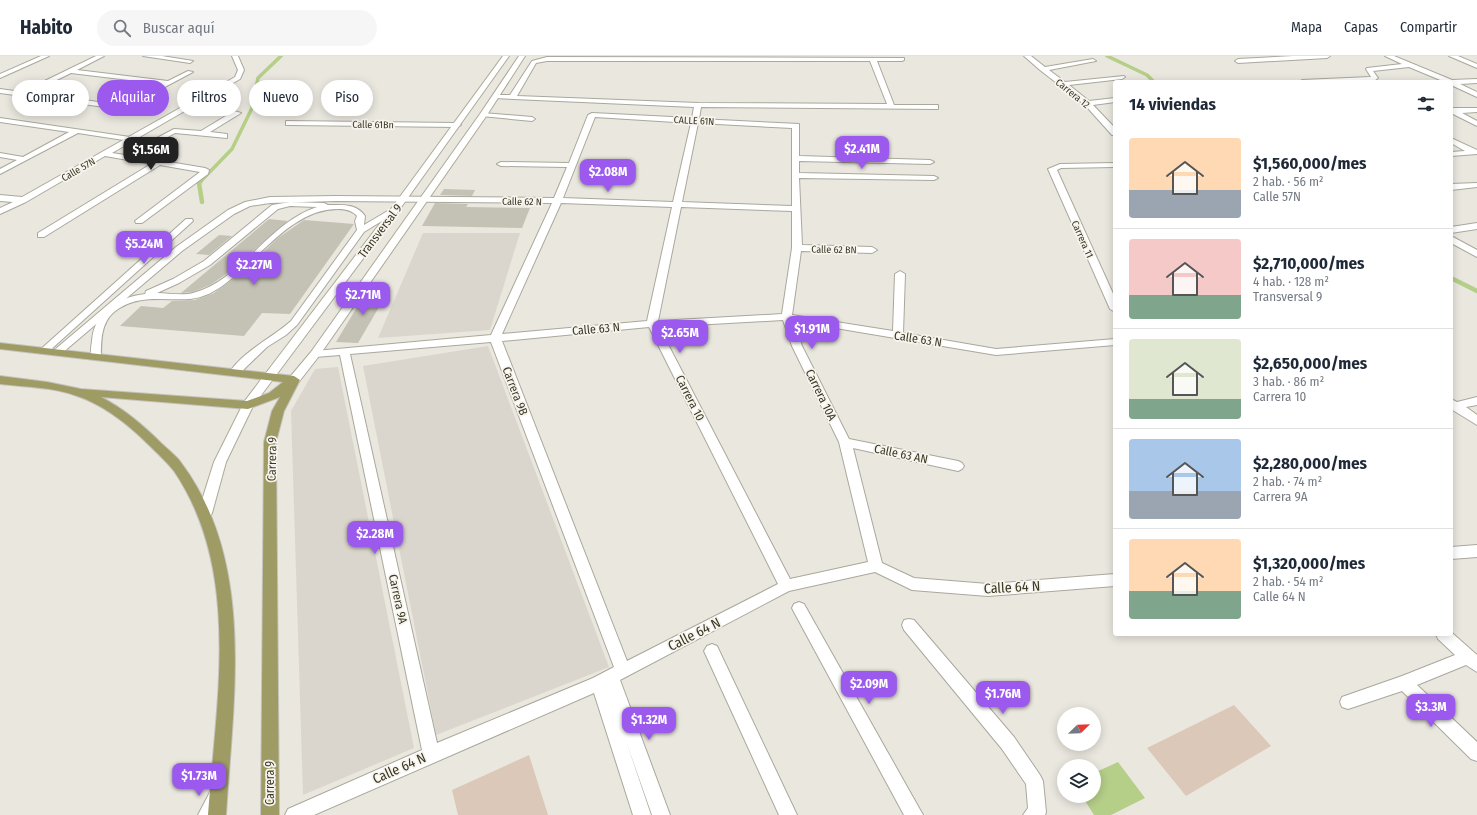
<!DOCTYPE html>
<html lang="es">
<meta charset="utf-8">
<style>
:root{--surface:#fff;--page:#f6f6f7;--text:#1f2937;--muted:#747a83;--line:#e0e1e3;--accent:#9b59ee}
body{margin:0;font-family:"Fira Sans Condensed",sans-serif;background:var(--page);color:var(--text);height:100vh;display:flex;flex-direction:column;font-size:15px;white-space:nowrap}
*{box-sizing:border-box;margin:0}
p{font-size:13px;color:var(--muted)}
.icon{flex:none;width:22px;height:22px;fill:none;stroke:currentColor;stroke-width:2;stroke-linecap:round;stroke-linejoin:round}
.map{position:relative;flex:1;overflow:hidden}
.drawer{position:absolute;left:1113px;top:24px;width:340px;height:556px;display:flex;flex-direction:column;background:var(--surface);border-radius:4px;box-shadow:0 2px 10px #0003}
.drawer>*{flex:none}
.guide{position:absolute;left:12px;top:24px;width:380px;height:36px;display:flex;gap:8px}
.needle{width:26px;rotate:67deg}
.fabs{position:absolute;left:1057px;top:651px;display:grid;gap:8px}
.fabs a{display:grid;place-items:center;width:44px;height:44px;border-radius:50%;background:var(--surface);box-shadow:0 2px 10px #0003;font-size:20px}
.price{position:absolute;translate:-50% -34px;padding:0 9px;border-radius:8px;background:var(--accent);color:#fff;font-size:13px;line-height:26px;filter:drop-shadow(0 1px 2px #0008)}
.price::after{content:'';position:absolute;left:50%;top:24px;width:12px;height:9px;margin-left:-6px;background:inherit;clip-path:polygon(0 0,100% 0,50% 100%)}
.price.current{background:#222;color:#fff}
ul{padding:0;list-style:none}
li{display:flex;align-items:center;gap:12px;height:100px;padding:0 16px}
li+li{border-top:1px solid var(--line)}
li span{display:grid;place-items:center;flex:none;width:112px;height:80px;border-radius:4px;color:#555}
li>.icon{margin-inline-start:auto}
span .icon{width:48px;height:48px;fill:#fffc;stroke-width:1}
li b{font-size:17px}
h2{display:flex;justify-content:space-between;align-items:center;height:48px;padding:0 16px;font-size:17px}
.tag{padding:0 14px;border-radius:18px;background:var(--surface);box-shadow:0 2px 10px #0003;font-size:14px;line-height:36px}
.tag.current{background:var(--accent);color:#fff}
header{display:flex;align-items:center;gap:24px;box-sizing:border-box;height:56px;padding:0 20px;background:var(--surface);border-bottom:1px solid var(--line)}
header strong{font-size:19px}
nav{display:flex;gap:22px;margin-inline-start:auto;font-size:14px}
.search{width:280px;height:36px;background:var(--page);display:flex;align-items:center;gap:10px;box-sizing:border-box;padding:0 14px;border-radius:22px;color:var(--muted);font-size:15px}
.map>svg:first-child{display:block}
.built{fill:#dad6cd}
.green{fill:#dbc8b8}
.water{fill:#b5ce88}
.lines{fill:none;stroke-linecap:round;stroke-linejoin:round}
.stream-far1{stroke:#b5ce88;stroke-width:3.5}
.stream{stroke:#b5ce88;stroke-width:4.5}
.building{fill:#c4c1b5}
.service-casing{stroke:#aaa89b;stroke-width:2}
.minor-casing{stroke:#aaa89b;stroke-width:2}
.secondary-casing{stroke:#acaa96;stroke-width:2}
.primary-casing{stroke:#c4c3bc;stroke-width:2}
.service{fill:#fff;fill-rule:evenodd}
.minor{fill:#fff;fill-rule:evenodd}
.secondary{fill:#fff;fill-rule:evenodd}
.primary{fill:#9e9b65;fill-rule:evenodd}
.labels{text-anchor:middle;stroke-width:3.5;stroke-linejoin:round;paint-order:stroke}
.far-street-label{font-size:10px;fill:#393821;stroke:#f7f4ef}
.street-label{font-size:12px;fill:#393821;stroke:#f7f4ef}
.near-street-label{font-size:14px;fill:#393821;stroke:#f7f4ef}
</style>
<header>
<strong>Habito</strong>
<div class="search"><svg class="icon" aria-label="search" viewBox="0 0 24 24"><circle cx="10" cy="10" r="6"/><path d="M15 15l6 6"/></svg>Buscar aquí</div>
<nav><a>Mapa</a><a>Capas</a><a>Compartir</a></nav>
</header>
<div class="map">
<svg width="1477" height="759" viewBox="0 0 1477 759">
<rect width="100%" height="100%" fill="#eae7df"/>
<g class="built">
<polygon points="423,177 520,177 490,274 378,282"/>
<polygon points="488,290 609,611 436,679 363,310"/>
<polygon points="338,311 414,692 303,739 291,355 315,313"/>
</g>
<g class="green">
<polygon points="1234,649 1271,690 1186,740 1147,692"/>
<polygon points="529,699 548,759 458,759 452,734"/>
</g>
<polygon class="water" points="1118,706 1145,742 1111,759 1094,759 1082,740 1094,740 1094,717"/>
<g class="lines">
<g class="stream-far1">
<polyline points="1107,0 1147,19 1154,26"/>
<polyline points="200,126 232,93 252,52 258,22 281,0"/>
</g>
<g class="stream">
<polyline points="201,125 199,127 202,146"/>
<polyline points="1451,222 1477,235"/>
</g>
</g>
<g class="building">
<polygon points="444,133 475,134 472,140 440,139"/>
<polygon points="435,147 468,148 466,151 530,152 522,172 422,170"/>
<polygon points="269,163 288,165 225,219 210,229 193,236 181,237"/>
<polygon points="304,164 354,168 290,258 262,257 244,280 120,270 141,250 163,252 172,245 195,244 214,237 240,218 278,182"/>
<polygon points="219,179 232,180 209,199 196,198"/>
<polygon points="368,233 389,234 358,287 336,286"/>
</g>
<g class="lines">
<g class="service-casing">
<g id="service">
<path d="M96 0H104L77 14 168 25 188 15 193 16 129 50 152 54V56L150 57 0 37V33L22 36ZM71 17 162 28 121 49 30 37Z"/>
<polygon points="143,0 162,0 193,5 190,7"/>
<polygon points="483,57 532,61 535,63 532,65 481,60 481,58"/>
<polygon points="0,62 130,81 134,83 130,85 78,77 0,118 0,113 17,104 0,101 0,97 23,101 69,76 0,66"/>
<path d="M290 146 324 147 328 149C342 149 356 147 365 160L364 169 391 153 398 155 364 176 297 269 286 279 267 291 238 319 234 320 229 317C243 295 272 282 291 265L357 174 355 165 357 160C352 154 345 153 338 153 292 153 260 202 226 227 216 235 203 242 190 243 164 245 137 237 114 256 101 267 101 285 101 301L96 304 92 303C90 298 91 291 92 285 94 256 118 241 145 238L146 235 173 223 204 205 272 149ZM290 150 317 151C268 167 242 224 193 237 182 240 168 237 157 237L179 227 210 209 278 153Z"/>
<polygon points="186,163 192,163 193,165 47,297 41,297 39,295 41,293"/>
</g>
</g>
<g class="minor-casing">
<g id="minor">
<polygon points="41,0 49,0 0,22 0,18"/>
<polygon points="232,0 238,0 244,14 240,23 112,97 125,99 174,73 201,75 234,55 241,57 210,76 227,78 227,82 175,77 134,100 205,112 209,114 208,118 142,167 136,167 135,165 200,116 160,109 44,181 38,181 38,177 151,108 105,100 26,146 0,158 0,152 13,146 0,145 0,139 22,141 235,21 238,14"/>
<polygon points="1024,0 1031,0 1045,11 1093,3 1096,5 1049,14 1065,26 1124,20 1125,21 1122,23 1069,29 1089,45 1115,42 1115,46 1093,49 1115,72 1115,79 1112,79 1085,49 1040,14"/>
<polygon points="1293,0 1330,0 1327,2 1238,7 1235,5 1238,3"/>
<polygon points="1385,0 1394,0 1452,24 1477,23 1477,27 1460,28 1477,36 1477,41 1451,29 1451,26 1445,26 1409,11 1373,15 1378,22 1374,25 1299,26 1302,24 1371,21 1366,13 1367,12 1402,8"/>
<polygon points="1449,0 1458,0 1477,8 1477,12"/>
<path d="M547 1 904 2V4L902 5H877L894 49H938V53L701 51 699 63 799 68V100L930 104 934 106 930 108 799 105V117L934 120 938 122 934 124 799 122 802 189 872 191 877 194 872 197 801 195 792 259 893 275 895 218 900 215 905 218 903 277 996 293 1115 283V289L996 299 794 265 802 290 849 383 958 405 962 407 964 410 962 413 958 415 853 392 882 507 914 522 988 528 1115 518V530L988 540 912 534 875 516 789 535 620 624 670 759H652L626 685 651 759H633L594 637 314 759H285L288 753 422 694 340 299 315 301 310 298 315 295 491 279 552 147 336 145 270 147 250 150 234 158 182 195 61 298 57 299 52 296 176 191 228 154 245 146 270 141 336 140 554 142 567 111 501 110 497 108 501 106 569 107 588 59 592 57 692 62 694 51 494 42 492 41 496 39H510L532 5ZM547 5H870L887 48 698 47 517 40 536 7ZM595 61 691 67 673 146 563 142ZM698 67 792 72V150L682 146ZM561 147 672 151 647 265 502 278ZM681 151 792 155V192L782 258 658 265ZM783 264 792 290 839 386 868 506 790 523 659 271ZM649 271 778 528 627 605 502 285ZM491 286 614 611 593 622 437 687 350 298Z"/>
<polygon points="1451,52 1477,52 1477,56 1462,57 1477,65 1477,70 1451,57"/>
<polygon points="286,65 457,67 461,69 457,71 289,69 286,69"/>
<polygon points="1451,82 1477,94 1477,98 1451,100 1451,96 1465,95 1451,87"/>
<polygon points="1115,107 1115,111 1061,112 1057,114 1115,242 1115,256 1110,253 1048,113 1060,108"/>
<polygon points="1477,127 1477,131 1451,134 1451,128"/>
<polygon points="1477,167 1477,173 1451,177 1451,171"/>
<polygon points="1451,180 1477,194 1477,201 1451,187"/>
<polygon points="1477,341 1477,349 1466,351 1477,359 1477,369 1451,353 1451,343 1457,346"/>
<polygon points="1477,489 1477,501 1451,503 1451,491"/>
<polygon points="799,546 804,548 923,759 904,759 794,556 792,552 794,548"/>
<polygon points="909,563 914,564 1014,681 1040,719 1043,725 1046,756 1045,759 1023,759 1028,752 1026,728 1002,693 904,574 902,569 904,564"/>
<polygon points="1451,576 1477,599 1477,616 1466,609 1417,629 1477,686 1477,705 1471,703 1402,635 1348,653 1342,651 1340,646 1342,641 1402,620 1455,599 1438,583 1436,578 1451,578"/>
<polygon points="712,588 717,590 797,759 779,759 704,595 707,590"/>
<polygon points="216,733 222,736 225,742 216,759 198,759 210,736"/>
</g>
</g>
<g class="secondary-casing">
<g id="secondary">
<polygon points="503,0 509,0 397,157 253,350 226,406 212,457 210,461 205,462 200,461 198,457 214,406 244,346 391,153"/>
<polygon points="519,0 525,0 487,59 319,300 298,327 290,327 288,324 290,321 311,296 480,58"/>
</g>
</g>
<g class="primary-casing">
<path id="primary" d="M0 287 294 320 300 324 284 355 276 386 279 759H261L264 386 272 355 280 341 248 353 101 341C124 353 143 369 161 387 168 394 177 400 182 408 256 508 233 644 226 759H208C216 647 242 515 174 415 167 406 157 397 149 389 129 369 104 349 77 340 53 331 25 331 0 328V320L47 326 81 333 247 345 269 337 283 326 0 293Z"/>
</g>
<use href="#service" class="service"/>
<use href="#minor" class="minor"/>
<use href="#secondary" class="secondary"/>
<use href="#primary" class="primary"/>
</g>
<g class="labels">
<g class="far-street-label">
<text transform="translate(1073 37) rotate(39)" y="4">Carrera 12</text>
<text transform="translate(694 64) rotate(3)" y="4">CALLE 61N</text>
<text transform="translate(373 68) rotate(1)" y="4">Calle 61Bn</text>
<text transform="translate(78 113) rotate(-30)" y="4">Calle 57N</text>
<text transform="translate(522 145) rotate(1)" y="4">Calle 62 N</text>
<text transform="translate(1083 183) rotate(66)" y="4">Carrera 11</text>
<text transform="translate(834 193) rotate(1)" y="4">Calle 62 BN</text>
</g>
<g class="street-label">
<text transform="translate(380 175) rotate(-53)" y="4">Transversal 9</text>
<text transform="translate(596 273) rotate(-5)" y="4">Calle 63 N</text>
<text transform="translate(918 283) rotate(9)" y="4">Calle 63 N</text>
<text transform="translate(515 335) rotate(69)" y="4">Carrera 9B</text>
<text transform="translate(821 339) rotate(64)" y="4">Carrera 10A</text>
<text transform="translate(690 342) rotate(63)" y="4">Carrera 10</text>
<text transform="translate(901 398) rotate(12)" y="4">Calle 63 AN</text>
<text transform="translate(272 403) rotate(-89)" y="4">Carrera 9</text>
<text transform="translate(398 543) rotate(78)" y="4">Carrera 9A</text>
<text transform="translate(270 727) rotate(-90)" y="4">Carrera 9</text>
</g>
<g class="near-street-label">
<text transform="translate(1012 531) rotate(-3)" y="5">Calle 64 N</text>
<text transform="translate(694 578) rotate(-27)" y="5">Calle 64 N</text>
<text transform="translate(399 712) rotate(-24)" y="5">Calle 64 N</text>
</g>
</g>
</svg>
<div class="fabs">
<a><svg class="needle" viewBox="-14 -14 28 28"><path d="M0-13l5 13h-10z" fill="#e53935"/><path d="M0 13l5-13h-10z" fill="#747a83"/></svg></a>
<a><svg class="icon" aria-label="layers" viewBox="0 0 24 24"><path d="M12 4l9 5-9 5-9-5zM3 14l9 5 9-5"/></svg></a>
</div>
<b class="price" style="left:862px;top:114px">$2.41M</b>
<b class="price current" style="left:151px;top:115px">$1.56M</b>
<b class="price" style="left:608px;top:137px">$2.08M</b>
<b class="price" style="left:144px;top:209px">$5.24M</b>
<b class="price" style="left:254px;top:230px">$2.27M</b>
<b class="price" style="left:363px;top:260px">$2.71M</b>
<b class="price" style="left:812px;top:294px">$1.91M</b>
<b class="price" style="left:680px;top:298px">$2.65M</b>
<b class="price" style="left:375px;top:499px">$2.28M</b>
<b class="price" style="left:869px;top:649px">$2.09M</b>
<b class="price" style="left:1003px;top:659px">$1.76M</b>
<b class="price" style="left:1431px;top:672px">$3.3M</b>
<b class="price" style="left:649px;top:685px">$1.32M</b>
<b class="price" style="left:199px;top:741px">$1.73M</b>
<div class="guide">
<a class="tag">Comprar</a>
<a class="tag current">Alquilar</a>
<a class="tag">Filtros</a>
<a class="tag">Nuevo</a>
<a class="tag">Piso</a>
</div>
<section class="drawer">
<h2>14 viviendas<svg class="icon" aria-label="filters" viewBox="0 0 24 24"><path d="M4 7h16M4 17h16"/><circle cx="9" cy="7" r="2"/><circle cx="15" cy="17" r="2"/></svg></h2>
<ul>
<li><span style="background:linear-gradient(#ffd9b3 65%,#9aa5b1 0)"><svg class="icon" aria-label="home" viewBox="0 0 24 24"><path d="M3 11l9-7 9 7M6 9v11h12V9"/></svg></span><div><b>$1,560,000/mes</b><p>2 hab. · 56 m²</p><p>Calle 57N</p></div></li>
<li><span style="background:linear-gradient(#f6c9c9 70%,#7fa58c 0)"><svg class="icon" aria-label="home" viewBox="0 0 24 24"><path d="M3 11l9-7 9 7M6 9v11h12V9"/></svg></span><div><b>$2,710,000/mes</b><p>4 hab. · 128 m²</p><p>Transversal 9</p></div></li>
<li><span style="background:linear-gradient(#dfe7d0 75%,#7fa58c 0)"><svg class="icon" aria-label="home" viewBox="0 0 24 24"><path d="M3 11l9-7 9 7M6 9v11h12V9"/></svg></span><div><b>$2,650,000/mes</b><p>3 hab. · 86 m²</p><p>Carrera 10</p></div></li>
<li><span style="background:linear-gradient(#a9c7e8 65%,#9aa5b1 0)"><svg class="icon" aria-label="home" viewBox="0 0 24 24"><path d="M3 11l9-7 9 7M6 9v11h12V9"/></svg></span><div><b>$2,280,000/mes</b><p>2 hab. · 74 m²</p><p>Carrera 9A</p></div></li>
<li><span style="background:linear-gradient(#ffd9b3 65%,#7fa58c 0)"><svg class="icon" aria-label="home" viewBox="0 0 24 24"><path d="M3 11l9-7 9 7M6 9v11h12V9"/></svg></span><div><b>$1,320,000/mes</b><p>2 hab. · 54 m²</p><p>Calle 64 N</p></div></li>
</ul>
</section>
</div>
